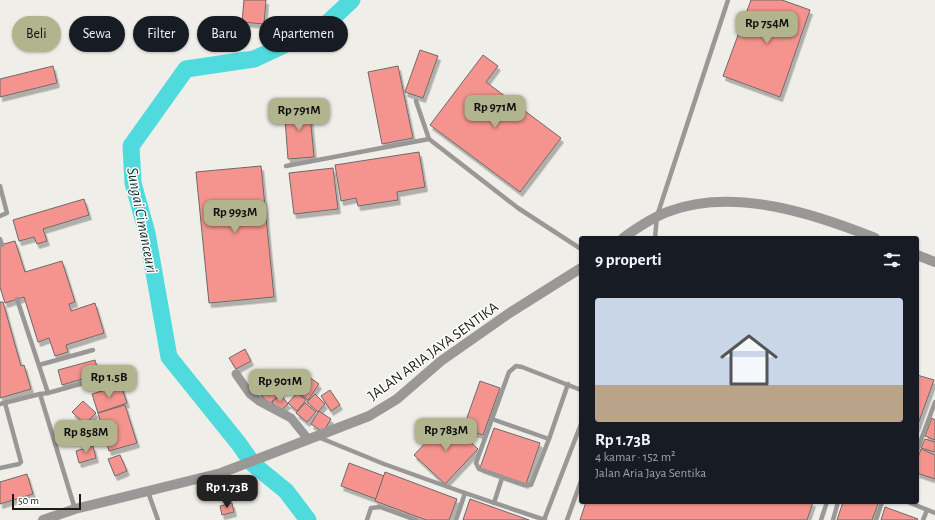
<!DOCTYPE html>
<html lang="id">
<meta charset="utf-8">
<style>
:root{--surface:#171b24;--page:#20242c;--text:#f1f3f6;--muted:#9ea1a6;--line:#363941;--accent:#b1b58e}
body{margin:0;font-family:"Alegreya Sans",sans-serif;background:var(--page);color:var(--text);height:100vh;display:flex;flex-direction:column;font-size:15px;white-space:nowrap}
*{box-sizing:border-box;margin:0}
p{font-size:13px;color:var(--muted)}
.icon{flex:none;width:22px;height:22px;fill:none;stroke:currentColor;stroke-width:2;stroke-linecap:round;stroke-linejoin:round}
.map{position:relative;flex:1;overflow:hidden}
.drawer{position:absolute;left:579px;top:236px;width:340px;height:268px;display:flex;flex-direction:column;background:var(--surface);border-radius:4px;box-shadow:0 1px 3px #0004}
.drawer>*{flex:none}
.top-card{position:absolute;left:12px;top:16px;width:380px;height:36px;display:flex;gap:8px}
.scale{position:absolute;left:12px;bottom:10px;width:69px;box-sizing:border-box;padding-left:4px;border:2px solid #1b1b18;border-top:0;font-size:11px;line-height:14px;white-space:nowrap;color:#1b1b18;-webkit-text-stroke:3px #fff;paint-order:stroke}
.price{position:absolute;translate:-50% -34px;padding:0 9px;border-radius:8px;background:var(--accent);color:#111;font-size:13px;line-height:26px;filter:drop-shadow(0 1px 2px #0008)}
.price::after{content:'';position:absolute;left:50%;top:24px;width:12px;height:9px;margin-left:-6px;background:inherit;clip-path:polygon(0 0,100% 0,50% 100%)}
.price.active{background:#222;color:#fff}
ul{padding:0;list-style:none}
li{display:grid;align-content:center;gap:8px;height:212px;padding:0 16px}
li+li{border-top:1px solid var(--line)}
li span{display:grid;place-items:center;height:124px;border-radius:4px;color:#555}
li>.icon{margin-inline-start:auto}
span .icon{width:72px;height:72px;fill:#fffc;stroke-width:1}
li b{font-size:17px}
h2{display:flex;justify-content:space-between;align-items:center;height:48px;padding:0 16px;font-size:17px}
.chip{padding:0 14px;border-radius:18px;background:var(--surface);box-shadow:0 1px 3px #0004;font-size:14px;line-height:36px}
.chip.active{background:var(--accent);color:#111}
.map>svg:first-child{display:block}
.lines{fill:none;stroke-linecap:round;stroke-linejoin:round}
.river{stroke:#4fdbdd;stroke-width:17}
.building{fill:#f5948e;stroke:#6f6867;filter:url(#shadow)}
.service{stroke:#9a9896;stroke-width:4.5}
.minor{stroke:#9a9896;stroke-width:9}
.tertiary{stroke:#9a9896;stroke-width:10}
.labels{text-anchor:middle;stroke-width:3;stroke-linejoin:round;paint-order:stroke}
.street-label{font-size:15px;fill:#1b1b18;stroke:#fff}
.water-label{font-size:16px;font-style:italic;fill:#183030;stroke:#fff}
</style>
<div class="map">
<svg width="935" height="520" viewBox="0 0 935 520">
<defs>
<filter id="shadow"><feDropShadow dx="2.5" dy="4.5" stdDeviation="0" flood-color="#0004"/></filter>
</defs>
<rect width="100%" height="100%" fill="#f0eee8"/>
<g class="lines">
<polyline class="river" points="308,520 286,491 253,464 239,444 169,357 147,233 133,183 131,146 186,69 254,59 323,27 352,0"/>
</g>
<g class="building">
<polygon points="244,0 266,0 264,24 242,22"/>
<polygon points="751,0 782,0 810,10 780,97 723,76"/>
<polygon points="420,50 438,56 423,98 405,92"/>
<polygon points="483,55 498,66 486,82 561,138 520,192 430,125"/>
<polygon points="53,66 57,83 0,97 0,79"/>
<polygon points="398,66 413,138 382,144 368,72"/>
<polygon points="309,104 314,157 288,159 284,106"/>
<polygon points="419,152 425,187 397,192 398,200 358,206 356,198 341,201 335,165"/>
<polygon points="261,166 274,297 209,303 196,172"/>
<polygon points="333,168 338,209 294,214 289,173"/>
<polygon points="84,199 89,215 43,229 47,241 37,244 34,237 19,241 13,220"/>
<polygon points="15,241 25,272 62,261 75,302 69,304 71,311 95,303 104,333 66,345 68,352 55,356 49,338 38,342 24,297 5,303 0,287 0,245"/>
<polygon points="0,302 3,302 21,366 24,365 31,389 0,398"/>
<polygon points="245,349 251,361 236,369 229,358"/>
<polygon points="95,360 99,374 62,385 58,370"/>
<polygon points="917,375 934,380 917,427"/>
<polygon points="309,377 319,384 308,400 298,392"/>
<polygon points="266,381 278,396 269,404 256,389"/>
<polygon points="480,381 500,388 483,435 463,429"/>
<polygon points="121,385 127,403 98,413 92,394"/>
<polygon points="330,390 340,405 331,411 321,396"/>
<polygon points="297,393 306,400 297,411 288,403"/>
<polygon points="315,394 325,404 318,412 307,402"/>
<polygon points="281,395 288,404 280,411 272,402"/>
<polygon points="83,401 96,413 85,424 72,412"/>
<polygon points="305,403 316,412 307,422 296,413"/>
<polygon points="125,405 137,443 109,451 98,413"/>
<polygon points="319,411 331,419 323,432 311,424"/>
<polygon points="932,418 935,420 935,440 925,436"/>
<polygon points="447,420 478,449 445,484 414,455"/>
<polygon points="494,428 540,443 526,484 480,468"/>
<polygon points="925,439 935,442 935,452 921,448"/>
<polygon points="93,446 96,458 79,463 76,451"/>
<polygon points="921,449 935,455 935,479 917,473 917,460"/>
<polygon points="120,455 127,471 115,476 108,459"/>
<polygon points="349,463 384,476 376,499 341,486"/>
<polygon points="385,472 457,499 449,520 426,520 375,501"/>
<polygon points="27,474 33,494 0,504 0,482"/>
<polygon points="470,499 529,520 463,520"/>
<polygon points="586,502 813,502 807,520 580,520"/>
<polygon points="843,502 871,502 878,504 872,520 837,520"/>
<polygon points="232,503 234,512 222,515 220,506"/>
<polygon points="885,507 918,519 917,520 881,520"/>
</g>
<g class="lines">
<g class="service">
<polyline points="416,101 429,139 518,208 581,249"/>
<polyline points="286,166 429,139"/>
<polyline points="0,186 7,213 0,216"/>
<polyline points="655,238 657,216 728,0"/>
<polyline points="0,239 2,245"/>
<polyline points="17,299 48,393 40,394 75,509"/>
<polyline points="39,365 93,350"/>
<polyline points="568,384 549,439 531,485 524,485 479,469 476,463 509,372 516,366 522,367 581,390"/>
<polyline points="48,393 91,381"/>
<polyline points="0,404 40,394"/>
<polyline points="492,419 549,439"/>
<polyline points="318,437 384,464 465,493 545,520"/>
<polyline points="917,451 935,402"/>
<polyline points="0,468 19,464 21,462 5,403"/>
<polyline points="148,492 158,520"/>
<polyline points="908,502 935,513"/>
<polyline points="494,503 502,478"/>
<polyline points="367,520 371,508 380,507 416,520"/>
<polyline points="456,520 465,493"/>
<polyline points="544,520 581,424"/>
<polyline points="567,520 581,481"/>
<polyline points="821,520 827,502"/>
<polyline points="833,520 838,502"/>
<polyline points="876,520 882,502"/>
<polyline points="923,520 927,510"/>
</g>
<polyline class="minor" points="236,374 250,394 259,401 291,418 308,439"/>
<g class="tertiary">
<path d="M623 238C638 227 653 217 670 211 734 187 815 214 875 238"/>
<polyline points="917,255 935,262"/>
<polyline points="43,520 75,509 221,473 369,416 397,399 441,361 508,314 581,268"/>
</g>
</g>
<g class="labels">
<g class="street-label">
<text transform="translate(433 351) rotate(-36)" y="5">JALAN ARIA JAYA SENTIKA</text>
</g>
<g class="water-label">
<text transform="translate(143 220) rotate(79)" y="6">Sungai Cimanceuri</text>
</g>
</g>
</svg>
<div class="scale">50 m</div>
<b class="price" style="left:767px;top:45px">Rp 754M</b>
<b class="price" style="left:495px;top:129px">Rp 971M</b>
<b class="price" style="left:299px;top:132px">Rp 791M</b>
<b class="price" style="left:235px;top:234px">Rp 993M</b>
<b class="price" style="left:109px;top:399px">Rp 1.5B</b>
<b class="price" style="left:280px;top:403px">Rp 901M</b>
<b class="price" style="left:446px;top:452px">Rp 783M</b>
<b class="price" style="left:86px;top:454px">Rp 858M</b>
<b class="price active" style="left:227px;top:509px">Rp 1.73B</b>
<div class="top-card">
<a class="chip active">Beli</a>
<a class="chip">Sewa</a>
<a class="chip">Filter</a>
<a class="chip">Baru</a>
<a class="chip">Apartemen</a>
</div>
<section class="drawer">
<h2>9 properti<svg class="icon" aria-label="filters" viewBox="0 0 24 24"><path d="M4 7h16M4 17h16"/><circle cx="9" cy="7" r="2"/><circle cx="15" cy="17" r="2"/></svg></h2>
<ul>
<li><span style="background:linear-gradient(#c9d6e8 70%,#b9a48a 0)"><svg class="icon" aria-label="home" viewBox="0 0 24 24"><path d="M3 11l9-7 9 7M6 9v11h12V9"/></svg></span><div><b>Rp 1.73B</b><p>4 kamar · 152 m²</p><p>Jalan Aria Jaya Sentika</p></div></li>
</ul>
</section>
</div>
